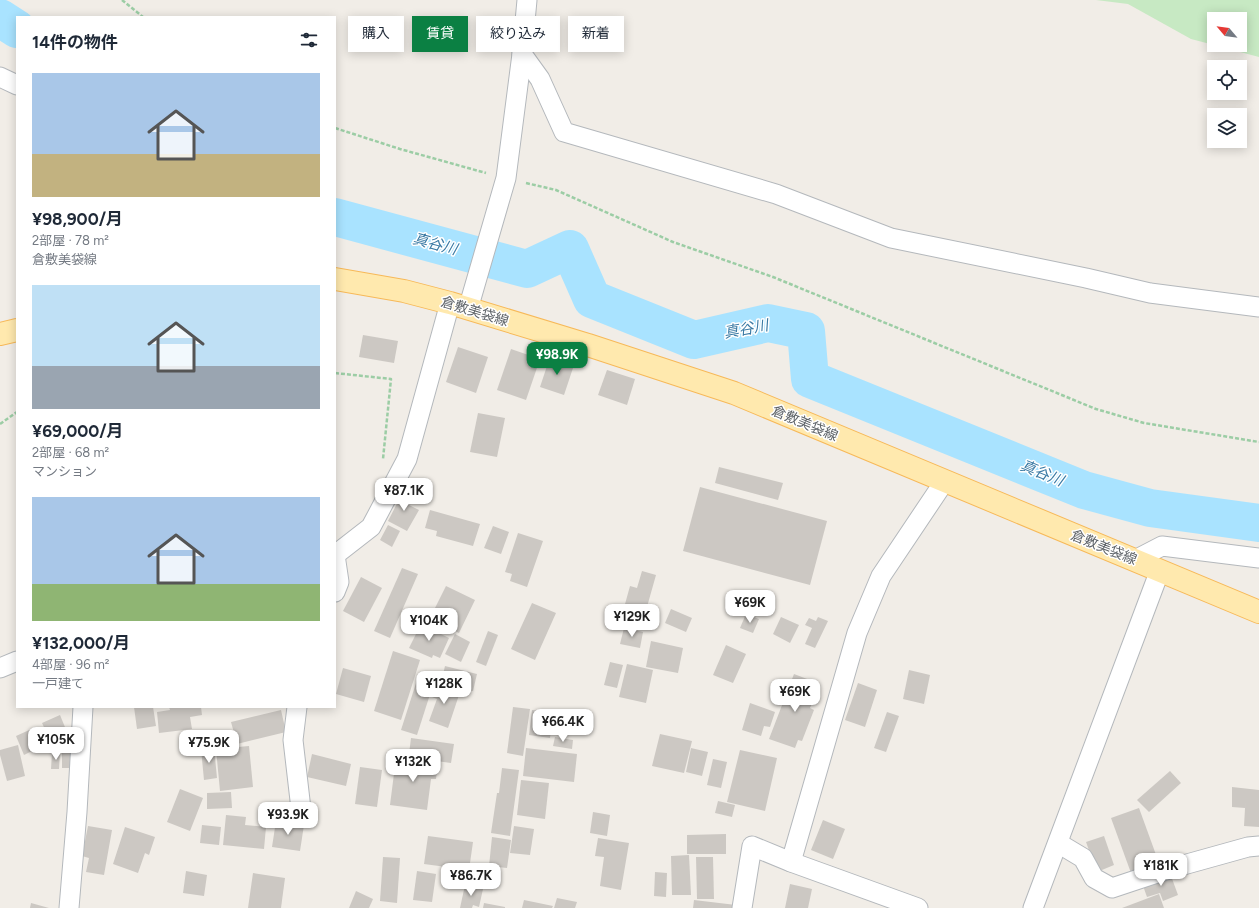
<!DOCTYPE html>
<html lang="ja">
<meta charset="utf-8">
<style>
:root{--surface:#fff;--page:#f6f6f7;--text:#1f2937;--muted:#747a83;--accent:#0b8043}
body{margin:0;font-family:Figtree,"Noto Sans JP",sans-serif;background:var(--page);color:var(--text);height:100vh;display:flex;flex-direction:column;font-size:15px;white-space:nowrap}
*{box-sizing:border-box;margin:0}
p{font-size:13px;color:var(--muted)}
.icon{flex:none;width:22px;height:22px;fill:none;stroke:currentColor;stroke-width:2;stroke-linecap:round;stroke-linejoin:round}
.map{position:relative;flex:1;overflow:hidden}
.details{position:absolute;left:16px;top:16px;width:320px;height:692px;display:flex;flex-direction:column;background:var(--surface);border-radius:0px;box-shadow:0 2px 10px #0003}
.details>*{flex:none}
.banner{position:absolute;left:348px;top:16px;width:380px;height:36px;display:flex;gap:8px}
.needle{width:26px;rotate:299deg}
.fabs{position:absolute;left:1207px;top:12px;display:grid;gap:8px}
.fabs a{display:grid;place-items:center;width:40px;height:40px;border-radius:0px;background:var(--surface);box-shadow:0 2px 10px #0003;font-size:20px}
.price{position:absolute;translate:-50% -34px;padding:0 9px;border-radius:8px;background:#fff;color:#222;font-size:13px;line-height:26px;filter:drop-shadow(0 1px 2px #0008)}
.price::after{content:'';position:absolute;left:50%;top:24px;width:12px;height:9px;margin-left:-6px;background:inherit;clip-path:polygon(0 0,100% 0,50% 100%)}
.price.on{background:var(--accent);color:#fff}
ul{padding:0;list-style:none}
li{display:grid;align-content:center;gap:8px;height:212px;padding:0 16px}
li span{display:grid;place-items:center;height:124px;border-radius:0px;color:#555}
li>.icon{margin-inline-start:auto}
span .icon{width:72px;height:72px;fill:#fffc;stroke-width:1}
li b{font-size:17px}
h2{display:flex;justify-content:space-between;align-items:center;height:48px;padding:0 16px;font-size:17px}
.tag{padding:0 14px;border-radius:0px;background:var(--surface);box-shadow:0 2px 10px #0003;font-size:14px;line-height:36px}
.tag.on{background:var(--accent);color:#fff}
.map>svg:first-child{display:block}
.green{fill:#c7e9c3}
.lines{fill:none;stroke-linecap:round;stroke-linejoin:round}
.river{stroke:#a9e3ff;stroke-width:38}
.building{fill:#ccc8c3}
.minor-casing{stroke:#b4b8bc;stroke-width:21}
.primary-casing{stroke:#f7b959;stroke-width:24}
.path{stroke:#9ccda5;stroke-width:2.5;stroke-dasharray:4 2;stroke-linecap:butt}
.minor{stroke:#fff;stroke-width:19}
.primary{stroke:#ffe9ae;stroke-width:22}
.labels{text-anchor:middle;stroke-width:3;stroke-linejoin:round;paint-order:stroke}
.street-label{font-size:14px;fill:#5e6368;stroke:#fff}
.water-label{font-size:15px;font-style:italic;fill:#3a7aa4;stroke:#fff}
</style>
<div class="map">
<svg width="1259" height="908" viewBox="0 0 1259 908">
<rect width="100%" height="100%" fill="#f1ede7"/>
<polygon class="green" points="1096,0 1259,0 1259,57 1214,45 1240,45 1240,19 1214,19 1214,45 1191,39 1128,4"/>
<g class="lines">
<g class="river">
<polyline points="0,18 17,29"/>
<polyline points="335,217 527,269 570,249 592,299 694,340 768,323 806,331 810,379 1084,490 1150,508 1259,523"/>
</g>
</g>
<g class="building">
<polygon points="363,335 398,341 394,363 359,357"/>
<polygon points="458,347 488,357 476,393 446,382"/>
<polygon points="511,349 540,359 526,400 497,390"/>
<polygon points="550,357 574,365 564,395 540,387"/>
<polygon points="607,370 635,379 627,405 598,395"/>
<polygon points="478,413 505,418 497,457 470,452"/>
<polygon points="719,467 783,483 778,500 715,483"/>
<polygon points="700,487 827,521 810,585 683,551"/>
<polygon points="404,490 412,494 407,504 419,510 407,531 388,521"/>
<polygon points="430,510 480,524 473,546 436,536 437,531 425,528"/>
<polygon points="388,525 400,531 392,547 380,540"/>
<polygon points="493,526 509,532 501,554 484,548"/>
<polygon points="518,533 543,541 527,587 510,581 512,574 505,572"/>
<polygon points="402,568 418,574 390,638 374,631"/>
<polygon points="642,571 656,575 643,621 622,615 630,586 637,588"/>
<polygon points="361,577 382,588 364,622 343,611"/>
<polygon points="446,586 475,600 459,633 441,624 445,615 434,610"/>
<polygon points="532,603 556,613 535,660 511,649"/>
<polygon points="671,609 692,618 686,632 665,623"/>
<polygon points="746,614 759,619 753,633 740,628"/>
<polygon points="781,617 799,625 790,643 773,634"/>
<polygon points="818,617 828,621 815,648 805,644 812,628 805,625 809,618 816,621"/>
<polygon points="421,624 449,638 440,658 433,655 432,658 409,648"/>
<polygon points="624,628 643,632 640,648 620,644"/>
<polygon points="488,631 498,635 486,666 476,662"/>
<polygon points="455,634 470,642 461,662 445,654"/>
<polygon points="651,641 683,648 678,673 646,667"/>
<polygon points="726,645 746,654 733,683 713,675"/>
<polygon points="393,651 420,660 401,720 374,711"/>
<polygon points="610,662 623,665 617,688 604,685"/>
<polygon points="627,664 653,670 646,703 619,697"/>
<polygon points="445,666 477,674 473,691 441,683"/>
<polygon points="343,668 371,676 364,702 336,694"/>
<polygon points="909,670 930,675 924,704 903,699"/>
<polygon points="794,674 815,682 811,694 815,696 810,708 814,710 802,741 798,740 795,748 769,739"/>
<polygon points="417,680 433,685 417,735 401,730"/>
<polygon points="858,683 877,690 865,727 845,720"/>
<polygon points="436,684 460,692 448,728 429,721 437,699 432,697"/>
<polygon points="750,703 775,712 770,727 764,726 761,736 742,730"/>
<polygon points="134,707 153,707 156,726 137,729"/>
<polygon points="169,707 201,707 202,715 190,717 192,729 159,733 157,712 170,710"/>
<polygon points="513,707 530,709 523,756 507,753"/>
<polygon points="281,710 286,732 237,744 231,722"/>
<polygon points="532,710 553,713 550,738 529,735"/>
<polygon points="887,712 899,716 886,752 874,748"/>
<polygon points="60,715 67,732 50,740 42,723"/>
<polygon points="36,727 44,745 24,755 16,736"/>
<polygon points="660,734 692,741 684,773 652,766"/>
<polygon points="555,737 573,740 572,749 553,746"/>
<polygon points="411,738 454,744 451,763 429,760 429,757 409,754"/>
<polygon points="18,745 25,776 7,781 0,755 0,750"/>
<polygon points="249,746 253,787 220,791 216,749"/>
<polygon points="214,747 217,778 204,780 201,749"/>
<polygon points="526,748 577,754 574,782 523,776"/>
<polygon points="691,748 708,752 702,776 686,772"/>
<rect x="62" y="750" width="13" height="18"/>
<polygon points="740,750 777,758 765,811 727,802"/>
<polygon points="52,753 60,753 59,769 51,769"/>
<polygon points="312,754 351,764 346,786 307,777"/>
<polygon points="396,758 438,763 436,779 431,779 427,810 390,805"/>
<polygon points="713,759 727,762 721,788 707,785"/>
<polygon points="360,767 382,770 377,807 355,804"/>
<polygon points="502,768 519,770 510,836 491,833 497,793 499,793"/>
<polygon points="1170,771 1181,783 1149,812 1137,800"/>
<polygon points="521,780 549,783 545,819 517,815"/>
<polygon points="1232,787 1259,790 1259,827 1244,826 1246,791 1245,808 1232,807"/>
<polygon points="180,789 203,798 190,831 167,822"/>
<polygon points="231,792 232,808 207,809 207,793"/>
<polygon points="718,801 735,805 732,817 715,813"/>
<polygon points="1139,808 1159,863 1131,873 1111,818"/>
<polygon points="593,812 610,815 607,836 590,833"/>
<polygon points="226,815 246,817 245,825 266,827 264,849 223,845"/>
<polygon points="823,820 845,829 833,859 811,850"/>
<polygon points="276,821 304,825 300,851 272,847"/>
<polygon points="202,825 221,827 219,845 200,843"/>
<polygon points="88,826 112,830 104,875 86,872 89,858 82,856"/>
<polygon points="514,826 534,829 530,855 510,853"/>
<polygon points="125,827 155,837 149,855 145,853 138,873 113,864"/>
<polygon points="726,834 726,854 687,854 687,835"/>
<polygon points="428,836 473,842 469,870 424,864"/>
<polygon points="1104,836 1114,865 1097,872 1086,842"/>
<polygon points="492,837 511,840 507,868 489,866"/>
<polygon points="598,838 629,843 621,890 600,886 604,857 595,856"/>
<polygon points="689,855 691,895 672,895 671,856"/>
<polygon points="383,857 400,858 397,903 380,901"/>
<polygon points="696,857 713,857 714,899 697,899"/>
<polygon points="186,871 207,875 204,896 183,893"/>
<polygon points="417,871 436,874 432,902 413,900"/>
<polygon points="655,872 667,873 666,897 654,896"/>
<polygon points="253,873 285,878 281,908 248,908"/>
<polygon points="1170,873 1178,895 1163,901 1160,893 1147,897 1142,883"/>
<polygon points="790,884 812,889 808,908 785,908"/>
<polygon points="465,885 483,889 479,907 473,905 472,908 460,908"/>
<polygon points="356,891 373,899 369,908 349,908"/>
<polygon points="1159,894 1164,908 1122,908"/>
<polygon points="557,898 577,902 575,908 554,908"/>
<polygon points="524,900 553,906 552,908 522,908"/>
<polygon points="694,900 736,905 736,908 693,908"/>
<polygon points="31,903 49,908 30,908"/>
<polygon points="484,903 505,907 505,908 483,908"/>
</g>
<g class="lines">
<g class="minor-casing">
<g id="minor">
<polyline points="522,54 540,79 564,132 776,194 891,238 1086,278 1150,293 1259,307"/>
<polyline points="0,77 17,85"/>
<polyline points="468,309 506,178 522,54 527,0"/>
<polyline points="335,555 371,527 407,459 450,303"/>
<polyline points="1135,560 1162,546 1259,558"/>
<polyline points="335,592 339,582 335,555"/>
<polyline points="0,668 17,661"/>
<polyline points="297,707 293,740 301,809"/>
<polyline points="1058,843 1083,858 1094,878 1112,888 1169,869 1248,847 1259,846"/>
<polyline points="791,862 918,908"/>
<polyline points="69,908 77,812 83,707"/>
<polyline points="742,908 752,846 791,862 857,633 881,576 944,482"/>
<polyline points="1033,908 1160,570"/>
</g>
</g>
<g class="primary-casing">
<g id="primary">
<polyline points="335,279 404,291 450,303 588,345 734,393 1259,612"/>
<polyline points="0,334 17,330"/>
</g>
</g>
<g class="path">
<polyline points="122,0 143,17"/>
<polyline points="335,128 400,149 486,173"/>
<polyline points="526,183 556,190 673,242 773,277 1096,409 1144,423 1259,442"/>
<polyline points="335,373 391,379 383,459"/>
<polyline points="0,424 17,412"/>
</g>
<use href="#minor" class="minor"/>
<use href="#primary" class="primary"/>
</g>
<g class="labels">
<g class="street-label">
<text transform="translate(475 311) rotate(17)" y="5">倉敷美袋線</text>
<text transform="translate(805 423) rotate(23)" y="5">倉敷美袋線</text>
<text transform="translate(1104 547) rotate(22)" y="5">倉敷美袋線</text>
</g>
<g class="water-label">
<text transform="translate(435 244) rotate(15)" y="5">真谷川</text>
<text transform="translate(746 329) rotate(-10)" y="5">真谷川</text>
<text transform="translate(1042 473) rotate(22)" y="5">真谷川</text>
</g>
</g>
</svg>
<div class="fabs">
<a><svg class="needle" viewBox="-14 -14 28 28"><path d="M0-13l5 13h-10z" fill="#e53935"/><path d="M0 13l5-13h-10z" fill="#747a83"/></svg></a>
<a><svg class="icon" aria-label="locate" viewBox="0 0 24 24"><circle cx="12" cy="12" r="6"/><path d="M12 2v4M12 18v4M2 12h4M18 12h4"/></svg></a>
<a><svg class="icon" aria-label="layers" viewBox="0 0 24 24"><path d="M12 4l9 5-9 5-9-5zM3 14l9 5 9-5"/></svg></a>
</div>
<b class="price on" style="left:557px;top:376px">¥98.9K</b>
<b class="price" style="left:404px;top:512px">¥87.1K</b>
<b class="price" style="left:750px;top:624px">¥69K</b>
<b class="price" style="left:632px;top:638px">¥129K</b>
<b class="price" style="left:429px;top:642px">¥104K</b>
<b class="price" style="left:444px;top:705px">¥128K</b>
<b class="price" style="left:795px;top:713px">¥69K</b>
<b class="price" style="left:563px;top:743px">¥66.4K</b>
<b class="price" style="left:56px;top:761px">¥105K</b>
<b class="price" style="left:209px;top:764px">¥75.9K</b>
<b class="price" style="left:413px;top:783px">¥132K</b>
<b class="price" style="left:288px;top:836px">¥93.9K</b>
<b class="price" style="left:1161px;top:887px">¥181K</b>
<b class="price" style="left:471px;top:897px">¥86.7K</b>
<div class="banner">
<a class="tag">購入</a>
<a class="tag on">賃貸</a>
<a class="tag">絞り込み</a>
<a class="tag">新着</a>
</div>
<section class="details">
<h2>14件の物件<svg class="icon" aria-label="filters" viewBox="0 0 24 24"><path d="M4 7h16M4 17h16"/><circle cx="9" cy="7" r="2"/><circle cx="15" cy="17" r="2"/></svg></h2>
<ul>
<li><span style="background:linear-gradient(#a9c7e8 65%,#c2b280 0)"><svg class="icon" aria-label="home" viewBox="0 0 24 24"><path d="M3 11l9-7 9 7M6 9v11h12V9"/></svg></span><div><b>¥98,900/月</b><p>2部屋 · 78 m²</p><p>倉敷美袋線</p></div></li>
<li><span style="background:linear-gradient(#bfe0f5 65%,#9aa5b1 0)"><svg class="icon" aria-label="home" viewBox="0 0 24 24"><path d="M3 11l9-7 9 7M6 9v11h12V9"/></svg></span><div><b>¥69,000/月</b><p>2部屋 · 68 m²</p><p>マンション</p></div></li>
<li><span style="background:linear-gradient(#a9c7e8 70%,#8fb573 0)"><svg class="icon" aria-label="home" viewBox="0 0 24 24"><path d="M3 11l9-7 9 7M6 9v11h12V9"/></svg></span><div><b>¥132,000/月</b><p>4部屋 · 96 m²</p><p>一戸建て</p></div></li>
</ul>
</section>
</div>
